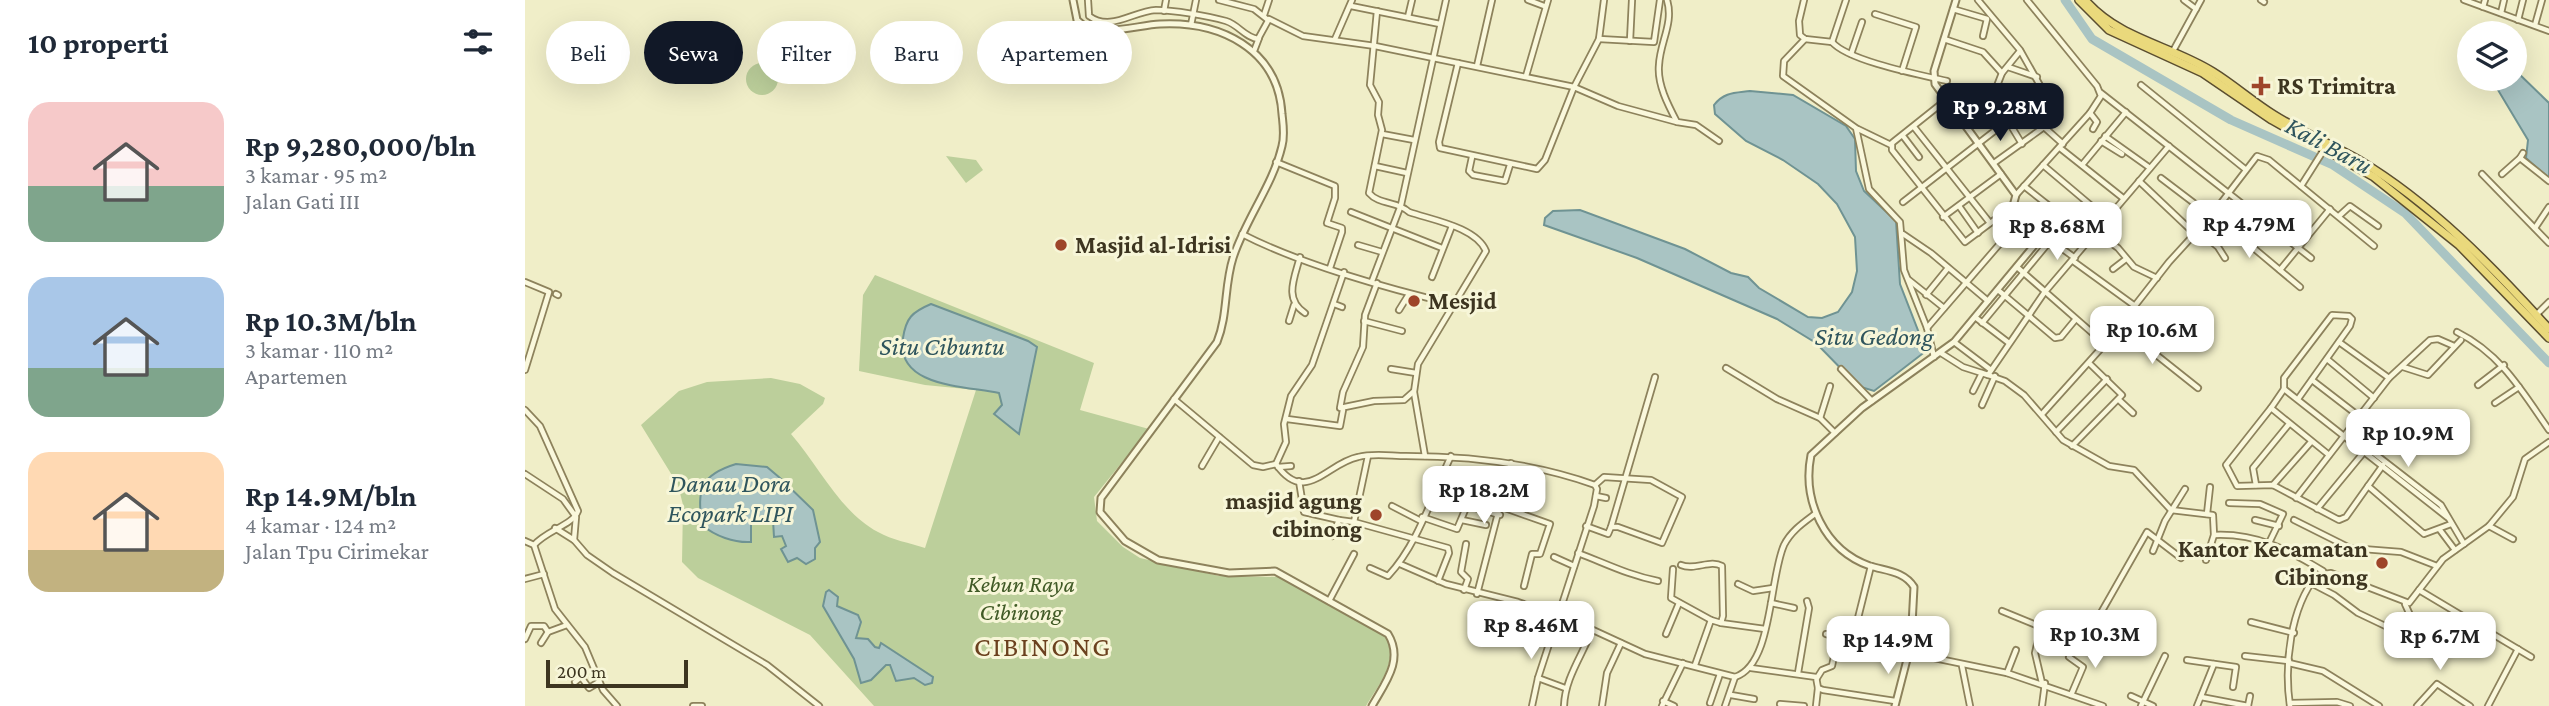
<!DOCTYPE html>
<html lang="id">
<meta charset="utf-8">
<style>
:root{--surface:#fff;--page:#f2f2f3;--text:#1f2937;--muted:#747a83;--accent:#111827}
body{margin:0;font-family:"Crimson Pro",serif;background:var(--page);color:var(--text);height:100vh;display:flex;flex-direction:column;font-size:26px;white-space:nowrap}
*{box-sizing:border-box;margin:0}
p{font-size:23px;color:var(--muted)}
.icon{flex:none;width:38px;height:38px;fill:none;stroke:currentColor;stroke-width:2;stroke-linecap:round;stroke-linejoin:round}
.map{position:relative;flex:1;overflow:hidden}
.side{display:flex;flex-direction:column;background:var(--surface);width:525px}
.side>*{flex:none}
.top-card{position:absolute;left:21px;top:21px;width:665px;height:63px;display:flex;gap:14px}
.controls{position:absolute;left:1932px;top:21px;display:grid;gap:14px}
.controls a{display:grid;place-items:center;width:70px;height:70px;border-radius:50%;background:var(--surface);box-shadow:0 7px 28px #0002;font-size:35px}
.scale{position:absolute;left:21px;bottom:18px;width:142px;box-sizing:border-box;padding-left:7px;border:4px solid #3d3520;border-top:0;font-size:19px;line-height:24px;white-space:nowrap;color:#3d3520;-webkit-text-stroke:5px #f7f6d8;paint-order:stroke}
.price{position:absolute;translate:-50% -60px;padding:0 16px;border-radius:14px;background:#fff;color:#222;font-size:23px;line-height:46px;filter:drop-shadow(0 2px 4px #0008)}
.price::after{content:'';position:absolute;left:50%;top:42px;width:21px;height:16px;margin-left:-10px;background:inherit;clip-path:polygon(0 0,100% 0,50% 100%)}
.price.current{background:var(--accent);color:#fff}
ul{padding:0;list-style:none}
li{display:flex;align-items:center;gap:21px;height:175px;padding:0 28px}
li span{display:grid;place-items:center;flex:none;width:196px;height:140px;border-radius:21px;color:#555}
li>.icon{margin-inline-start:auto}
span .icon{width:84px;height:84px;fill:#fffc;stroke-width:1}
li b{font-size:30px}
h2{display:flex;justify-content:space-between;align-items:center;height:84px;padding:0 28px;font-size:30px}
.pill{padding:0 24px;border-radius:32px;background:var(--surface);box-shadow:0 7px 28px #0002;font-size:24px;line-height:63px}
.pill.current{background:var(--accent);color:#fff}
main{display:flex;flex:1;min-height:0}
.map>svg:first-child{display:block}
.green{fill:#bccf9b}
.water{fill:#a9c4c3;stroke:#6f9393;stroke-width:2}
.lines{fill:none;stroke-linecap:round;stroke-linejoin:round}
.river{stroke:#a9c4c3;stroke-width:9}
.minor-casing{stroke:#8d825c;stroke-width:8}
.tertiary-casing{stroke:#8d825c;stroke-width:9}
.trunk-casing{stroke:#5b4e30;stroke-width:10}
.minor{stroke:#faf8dc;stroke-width:4.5}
.tertiary{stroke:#faf8dc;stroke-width:5}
.trunk{stroke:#ead97c;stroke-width:7}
.poi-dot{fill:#9e452a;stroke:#f7f6d8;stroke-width:2.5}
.labels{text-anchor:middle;stroke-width:6;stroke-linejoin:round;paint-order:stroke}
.poi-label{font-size:24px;font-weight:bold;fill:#3d3520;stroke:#f7f6d8;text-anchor:start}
.park-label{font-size:24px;font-style:italic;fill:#405a26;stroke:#f7f6d8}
.water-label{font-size:26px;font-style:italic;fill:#2f555d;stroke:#f7f6d8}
.quarter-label{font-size:28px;letter-spacing:2px;fill:#6b411e;stroke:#f7f6d8}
</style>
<main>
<section class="side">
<h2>10 properti<svg class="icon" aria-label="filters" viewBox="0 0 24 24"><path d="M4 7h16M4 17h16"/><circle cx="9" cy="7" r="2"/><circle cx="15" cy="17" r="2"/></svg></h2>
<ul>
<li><span style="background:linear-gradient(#f6c9c9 60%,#7fa58c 0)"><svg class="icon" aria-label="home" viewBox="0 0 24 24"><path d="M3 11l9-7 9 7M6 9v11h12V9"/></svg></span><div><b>Rp 9,280,000/bln</b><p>3 kamar · 95 m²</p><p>Jalan Gati III</p></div></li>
<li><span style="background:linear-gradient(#a9c7e8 65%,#7fa58c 0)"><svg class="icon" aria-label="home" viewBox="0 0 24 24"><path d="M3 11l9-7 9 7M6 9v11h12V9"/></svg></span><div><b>Rp 10.3M/bln</b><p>3 kamar · 110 m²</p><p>Apartemen</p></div></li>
<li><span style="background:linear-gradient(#ffd9b3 70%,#c2b280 0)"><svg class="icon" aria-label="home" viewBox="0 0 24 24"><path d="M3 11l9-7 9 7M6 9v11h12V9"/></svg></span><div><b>Rp 14.9M/bln</b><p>4 kamar · 124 m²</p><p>Jalan Tpu Cirimekar</p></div></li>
</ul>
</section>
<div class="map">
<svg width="2024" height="706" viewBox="0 0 2024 706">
<rect width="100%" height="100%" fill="#f0eec8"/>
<g class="green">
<circle cx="237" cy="79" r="16"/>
<polygon points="421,156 451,160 458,170 441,183"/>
<path d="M350 275 569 363 555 410 624 429 569 497 572 521 598 547 615 558 694 576 754 577 860 635C875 661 854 684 841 706H349L285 635 173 578 157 562 158 505 153 485 116 425 154 391 182 382 246 378 275 384 300 398 298 404 266 434C294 466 315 512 353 532 367 540 385 543 400 548L451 390 400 385 334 371 338 295Z"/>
</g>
<g class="water">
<polygon points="1990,70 2024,103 2024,179 2001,158 2003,140 1970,85 1969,79 1990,79"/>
<path d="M1225 91 1268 95 1321 126 1330 139 1331 171 1339 191 1371 221 1375 284 1401 351 1349 391 1333 386 1291 343 1252 319 1112 258 1019 225 1020 218 1028 211 1055 210 1160 249 1206 273 1223 277 1234 288 1283 317 1297 318 1313 312 1327 292 1332 271 1330 237 1312 204 1293 184 1258 160 1221 141 1190 114 1189 105C1199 92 1210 93 1225 91Z"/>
<path d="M406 304 503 341 512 347 494 434 469 414 477 405 474 393C443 386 370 388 378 338 381 318 387 312 406 304Z"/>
<path d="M211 464 242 467 255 478 288 510 295 542 290 548V559L281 564 272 558 263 562 256 549 261 546 257 536 249 537 248 520 226 521V542C209 543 190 536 177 525 172 489 175 475 211 464Z"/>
<polygon points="304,590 313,597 312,606 333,615 336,622 331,638 343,639 350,647 354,648 356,643 408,677 407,683 400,685 389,678 371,681 365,665 361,665 346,680 336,683 329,659 298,606 301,592"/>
</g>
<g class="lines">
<polyline class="river" points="1540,0 1567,39 1706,120 1808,165 1880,213 2024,363"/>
<g class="minor-casing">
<g id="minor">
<path d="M563 0 564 16C586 32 608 11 631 10 649 10 683 16 701 21 714 25 719 37 733 39L744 19 778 36 850 46 1049 87 1093 106 1152 122"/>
<polyline points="694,0 729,9 743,20"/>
<polyline points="1003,0 1019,6"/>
<path d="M1142 0C1149 23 1135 42 1134 65 1132 84 1143 105 1152 122L1171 125 1194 141"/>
<polyline points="1279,0 1274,21 1275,35 1280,39 1307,42"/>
<polyline points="1453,0 1495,50 1530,112 1519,127 1469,163"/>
<polyline points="1659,0 1671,9"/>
<polyline points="1736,0 1739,2"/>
<polyline points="1939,0 2024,31"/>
<polyline points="826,6 915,24"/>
<polyline points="1958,7 1960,0"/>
<polyline points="1428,9 1462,19 1458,36"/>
<polyline points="639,11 641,0"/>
<path d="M852 11 845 85 854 102 853 115 857 130 844 193C854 205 873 201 884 212 907 220 951 227 961 251L893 364 889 392 900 456"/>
<polyline points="1976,13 1979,0"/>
<polyline points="1350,14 1391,27 1377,71"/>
<polyline points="739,15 744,0"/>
<polyline points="883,17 887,0"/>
<polyline points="1993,20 1998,0"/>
<polyline points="666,25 671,0"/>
<polyline points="2010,25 2017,0"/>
<polyline points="810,39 827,0"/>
<polyline points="1074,39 1129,42 1135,0"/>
<polyline points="1280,39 1259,61 1258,76 1331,128 1344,189 1375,222 1379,270 1402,328 1409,357"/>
<polyline points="1419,39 1458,52 1477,73"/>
<polyline points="1105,41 1107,0"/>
<path d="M1307 42C1323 61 1396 75 1422 81"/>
<polyline points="1307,42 1321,0"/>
<polyline points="729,51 734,38"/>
<polyline points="1648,51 1676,0"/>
<polyline points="1326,54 1337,22"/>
<polyline points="933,63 914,142 915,148 1012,169 1020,160 1049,87 1074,39 1079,0"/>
<polyline points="952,66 967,0"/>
<polyline points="1483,67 1512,77"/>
<polyline points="1001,76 1023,0"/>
<polyline points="1616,85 1720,169"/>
<polyline points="1576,93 1786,258"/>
<polyline points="1468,96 1497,144"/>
<polyline points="1421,100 1367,143 1367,150 1440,242 1488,206"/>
<polyline points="1565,113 1572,122 1568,129"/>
<polyline points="1436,120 1468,96 1477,73 1495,51"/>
<polyline points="1389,127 1465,223"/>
<polyline points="1519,127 1538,144"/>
<polyline points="1333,129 1366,145"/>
<polyline points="857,134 889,140"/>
<polyline points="1378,136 1394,157"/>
<polyline points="1580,136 1625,168"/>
<polyline points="1576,141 1597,154"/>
<polyline points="1535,148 1598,198"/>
<polyline points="1998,153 1995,158 2024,181"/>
<polyline points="947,157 944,171 948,175 980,181 985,165"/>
<polyline points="751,162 810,186 810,198 802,223 817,228 817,232 805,268"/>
<polyline points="1518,165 1582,219"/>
<polyline points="1557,165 1601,112"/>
<polyline points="850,166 882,173"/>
<polyline points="1957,174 2024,243"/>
<polyline points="1977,174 1995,158"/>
<polyline points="1636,178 1686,216"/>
<polyline points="1614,181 1670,234"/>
<polyline points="1499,186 1566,239"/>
<polyline points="1776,186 1800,148"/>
<polyline points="1491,195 1565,113 1576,96 1572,86 1502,0"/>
<polyline points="1378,202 1481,122 1519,102"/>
<polyline points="1434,206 1453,233"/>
<polyline points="826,212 917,248"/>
<polyline points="1688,214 1775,287"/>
<polyline points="1814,216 1825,206 1853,226"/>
<polyline points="1418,217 1476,174"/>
<polyline points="2010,228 2024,207"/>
<polyline points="1673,231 1693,247 1700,258"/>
<polyline points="1571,232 1593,248 1609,267 1632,278"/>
<path d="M717 234C775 264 864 289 928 304"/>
<polyline points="1378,234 1406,253 1463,301"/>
<polyline points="1517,234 1550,258"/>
<polyline points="833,245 857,252"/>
<path d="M775 257C769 279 759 299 780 313"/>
<polyline points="1548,261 1610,306"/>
<polyline points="1492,267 1580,344"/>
<polyline points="1588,269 1601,259"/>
<polyline points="1755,270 1805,209"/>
<polyline points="907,277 927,226"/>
<polyline points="1384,280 1419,308"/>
<polyline points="847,281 876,205 921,0"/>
<polyline points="0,282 24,292 0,370"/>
<polyline points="852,283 840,315 838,347 818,392 815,408 849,401 879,400 888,392"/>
<polyline points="1473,290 1530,338 1536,337 1550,320"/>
<polyline points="31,294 33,295"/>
<polyline points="1401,295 1423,268"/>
<polyline points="809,304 817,307"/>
<polyline points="874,310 884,294"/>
<polyline points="2011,315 2024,302"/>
<polyline points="1450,317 1484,343"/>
<polyline points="764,321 769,305"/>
<polyline points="839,321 877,331"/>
<polyline points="1457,323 1525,241"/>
<polyline points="1595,326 1673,388"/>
<polyline points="1402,328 1497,218"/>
<path d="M1932 332C1976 354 1997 391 2024 430"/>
<polyline points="1429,342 1466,370"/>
<polyline points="1814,342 1864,378"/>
<polyline points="1416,353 1438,367 1463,375 1519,293 1644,146"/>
<polyline points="1802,359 1849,398"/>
<polyline points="1878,367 1903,375 1936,340"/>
<polyline points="1201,368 1252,399 1295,418 1310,433"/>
<polyline points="866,369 891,373"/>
<polyline points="1316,369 1347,401"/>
<polyline points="1463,375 1480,381 1499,395 1538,440 1584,466 1609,470 1646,510 1688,515 1689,535 1681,560"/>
<polyline points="1787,380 1835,417 1838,443"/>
<polyline points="1953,385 1979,365"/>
<polyline points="1448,391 1457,373"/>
<path d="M649 399 728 465 738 467 751 464C780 506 802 463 833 457 848 453 866 456 881 456 945 456 1009 463 1070 485L1072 489 1069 506 1013 678 1007 706"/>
<polyline points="1773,399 1825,326 1827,319 1824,316 1807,315 1759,378 1759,389 1922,517"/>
<polyline points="1594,400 1608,413"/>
<polyline points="1970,403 1994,387"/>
<polyline points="1457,405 1470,376"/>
<polyline points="1746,408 1759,389"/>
<path d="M0 410 15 426 53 511C48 525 22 530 9 545"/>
<polyline points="1518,413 1580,344 1644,262 1686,216 1732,156 1744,160 1849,246"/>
<polyline points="1295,418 1305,386"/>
<polyline points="762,419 815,426 818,410"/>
<polyline points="1531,432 1582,379"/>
<polyline points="1823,433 1916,505 1939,544"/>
<polyline points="1547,446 1597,395 1564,363"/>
<polyline points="1804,455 1746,408 1701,465 1712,486 1748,485 1814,520 1821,517 1843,486 1899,534 1926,524"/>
<polyline points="751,464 761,442 759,424 766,396 787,365 819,272"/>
<polyline points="677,466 694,437"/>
<polyline points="753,467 766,466"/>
<polyline points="0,474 38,499 51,517 49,540 62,555 88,573 242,665 294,706"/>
<polyline points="774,481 779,512 814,520"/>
<polyline points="1731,485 1728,468 1764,424"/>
<polyline points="1748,485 1786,442"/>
<polyline points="1843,486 1858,465"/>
<polyline points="1071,496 1081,498"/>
<polyline points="1771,498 1864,378 1905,340 1913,339 1929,346"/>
<polyline points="1704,503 1735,504 1758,514 1744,543"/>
<polyline points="867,506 896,521"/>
<polyline points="943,506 975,515"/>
<polyline points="977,507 1025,524 1015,554 1007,554 999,586"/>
<polyline points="1792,509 1839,452"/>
<polyline points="1682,514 1685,487"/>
<polyline points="897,517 932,529 946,496"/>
<polyline points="937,520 961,525"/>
<polyline points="1730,520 1754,526"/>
<polyline points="1769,520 1825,548 1876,552 1912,566"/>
<polyline points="829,522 843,456"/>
<polyline points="1061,526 1083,534 1086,527 1093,527 1137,543 1157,497 1126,480 1079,477 1070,485"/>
<polyline points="1964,526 1988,539"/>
<polyline points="1086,527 1130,377"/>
<polyline points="30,528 49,540"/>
<polyline points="1915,530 1930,550"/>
<path d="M1689 535C1731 533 1764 550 1798 571"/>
<polyline points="807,536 814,520 829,522 923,548 924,553 913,581"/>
<polyline points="0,541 9,545 30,609 60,647 78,690 92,706"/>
<polyline points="1628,551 1640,521 1660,489"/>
<path d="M1053 553C1082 564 1103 575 1133 581"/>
<polyline points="1029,557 1049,566"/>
<path d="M875 564 921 584 993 602 1055 624 1120 654 1210 677C1248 665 1244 578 1259 545 1266 531 1278 523 1290 514"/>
<path d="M1156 565C1170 571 1185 559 1197 566L1198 616 1196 623 1186 620 1170 665"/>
<path d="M845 568 863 576C893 544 907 496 926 456"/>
<polyline points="1148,569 1146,598 1186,620"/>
<polyline points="0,579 19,574"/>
<polyline points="1786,583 1809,595 1833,613 1875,633 1885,615 1880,604"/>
<polyline points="1213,584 1228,591 1248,588"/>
<polyline points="939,590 943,579 936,572 941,544"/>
<polyline points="1894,590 2006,657"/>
<polyline points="952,594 986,463"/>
<polyline points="804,601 829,554"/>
<polyline points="1246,603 1269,608"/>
<polyline points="1477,611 1516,627 1510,653 1517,683"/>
<polyline points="1726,622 1769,633"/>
<polyline points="1196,623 1240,629"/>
<polyline points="1569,625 1622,532 1656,558"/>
<polyline points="1141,634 1154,603"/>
<polyline points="1329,634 1346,566"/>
<polyline points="0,639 6,626 19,626 23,632"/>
<polyline points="16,643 23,632 42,625"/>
<polyline points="1385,653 1482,673 1578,706"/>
<polyline points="1720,656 1764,661"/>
<polyline points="1544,657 1558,667 1546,695"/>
<polyline points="1662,660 1711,667 1708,687"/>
<polyline points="1764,663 1798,671 1854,706"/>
<polyline points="1437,666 1445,706"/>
<polyline points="1226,668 1291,677 1293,688 1298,690 1370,701"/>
<polyline points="1273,673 1284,608 1282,601"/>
<polyline points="1482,673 1491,650"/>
<polyline points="1013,678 1040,688"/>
<polyline points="1292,678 1297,670 1307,666 1313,637 1301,634"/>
<polyline points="50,682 56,677 64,688 74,682"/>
<polyline points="1206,695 1229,699"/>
<polyline points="1606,696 1628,706"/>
<polyline points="1676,697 1723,706"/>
<polyline points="1138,701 1149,706"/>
<polyline points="1185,703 1195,674"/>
<polyline points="1765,703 1812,702 1825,706"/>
<polyline points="1255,704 1279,706"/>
<polyline points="168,706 177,706"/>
<path d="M1039 706C1040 678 1057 656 1067 630"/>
<polyline points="1077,706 1082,673 1096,643"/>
<polyline points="1137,706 1158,663"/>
<polyline points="1200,706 1210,677"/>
<polyline points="1291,706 1293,688"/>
<polyline points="1517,706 1520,683"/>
<polyline points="1616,706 1640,656"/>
<polyline points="1672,706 1689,664"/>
<polyline points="1723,706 1725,696"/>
<path d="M1765 706C1759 665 1765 608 1792 575L1806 573 1884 603 1918 559 1964 526 1988 497 2000 459 2024 442"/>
<polyline points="1892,706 1912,684 1945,706"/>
<polyline points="1963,706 1993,649"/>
</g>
</g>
<g class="tertiary-casing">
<g id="tertiary">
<path d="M548 0 552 20C571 40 611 25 635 24 694 21 753 48 757 114 758 124 760 135 757 146 748 185 720 220 708 258 699 286 703 315 692 342L576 498 575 512 600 541 633 560 704 573 750 571 863 634C879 660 860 683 847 706"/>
<path d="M1370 706 1386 644 1389 587C1379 571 1361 571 1345 566 1299 550 1277 500 1286 455L1337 408 1429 342 1517 236 1488 206 1491 195 1410 84 1409 71 1431 0"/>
</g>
</g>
<g class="trunk-casing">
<g id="trunk">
<polyline points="1554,0 1584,30 1678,73 1747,120 1849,177 1934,245 2024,338"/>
<path d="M1560 0C1595 40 1645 45 1688 72 1709 85 1728 102 1749 115 1776 132 1806 144 1834 160 1906 203 1968 267 2024 329"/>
</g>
</g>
<use href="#minor" class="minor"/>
<use href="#tertiary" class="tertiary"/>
<use href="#trunk" class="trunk"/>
</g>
<g class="poi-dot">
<path d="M1732.5 75.5h7v7h7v7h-7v7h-7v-7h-7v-7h7z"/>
<circle cx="536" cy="245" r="7"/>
<circle cx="889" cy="301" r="7"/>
<circle cx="851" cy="515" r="7"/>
<circle cx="1857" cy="563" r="7"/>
</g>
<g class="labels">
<g class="poi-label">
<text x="1752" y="94">RS Trimitra</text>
<text x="550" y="253">Masjid al-Idrisi</text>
<text x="903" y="309">Mesjid</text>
<text x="837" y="509" text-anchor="end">masjid agung<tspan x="837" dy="28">cibinong</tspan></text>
<text x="1843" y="557" text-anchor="end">Kantor Kecamatan<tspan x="1843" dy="28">Cibinong</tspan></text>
</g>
<g class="park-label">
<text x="496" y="592">Kebun Raya<tspan x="496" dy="28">Cibinong</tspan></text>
</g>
<g class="water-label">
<text transform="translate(1804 145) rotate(28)" y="9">Kali Baru</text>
<text x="1349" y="345">Situ Gedong</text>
<text x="417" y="355">Situ Cibuntu</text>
<text x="205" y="492">Danau Dora<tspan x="205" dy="30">Ecopark LIPI</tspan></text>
</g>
<g class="quarter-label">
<text x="518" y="656">CIBINONG</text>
</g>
</g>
</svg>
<div class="controls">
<a><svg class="icon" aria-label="layers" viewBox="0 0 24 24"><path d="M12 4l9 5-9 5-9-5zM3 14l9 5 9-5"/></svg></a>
</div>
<div class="scale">200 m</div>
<b class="price current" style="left:1475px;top:143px">Rp 9.28M</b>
<b class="price" style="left:1724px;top:260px">Rp 4.79M</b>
<b class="price" style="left:1532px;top:262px">Rp 8.68M</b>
<b class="price" style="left:1627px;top:366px">Rp 10.6M</b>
<b class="price" style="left:1883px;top:469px">Rp 10.9M</b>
<b class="price" style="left:959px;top:526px">Rp 18.2M</b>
<b class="price" style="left:1006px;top:661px">Rp 8.46M</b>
<b class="price" style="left:1570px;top:670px">Rp 10.3M</b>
<b class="price" style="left:1915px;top:672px">Rp 6.7M</b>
<b class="price" style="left:1363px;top:676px">Rp 14.9M</b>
<div class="top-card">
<a class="pill">Beli</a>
<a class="pill current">Sewa</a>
<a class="pill">Filter</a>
<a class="pill">Baru</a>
<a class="pill">Apartemen</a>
</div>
</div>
</main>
